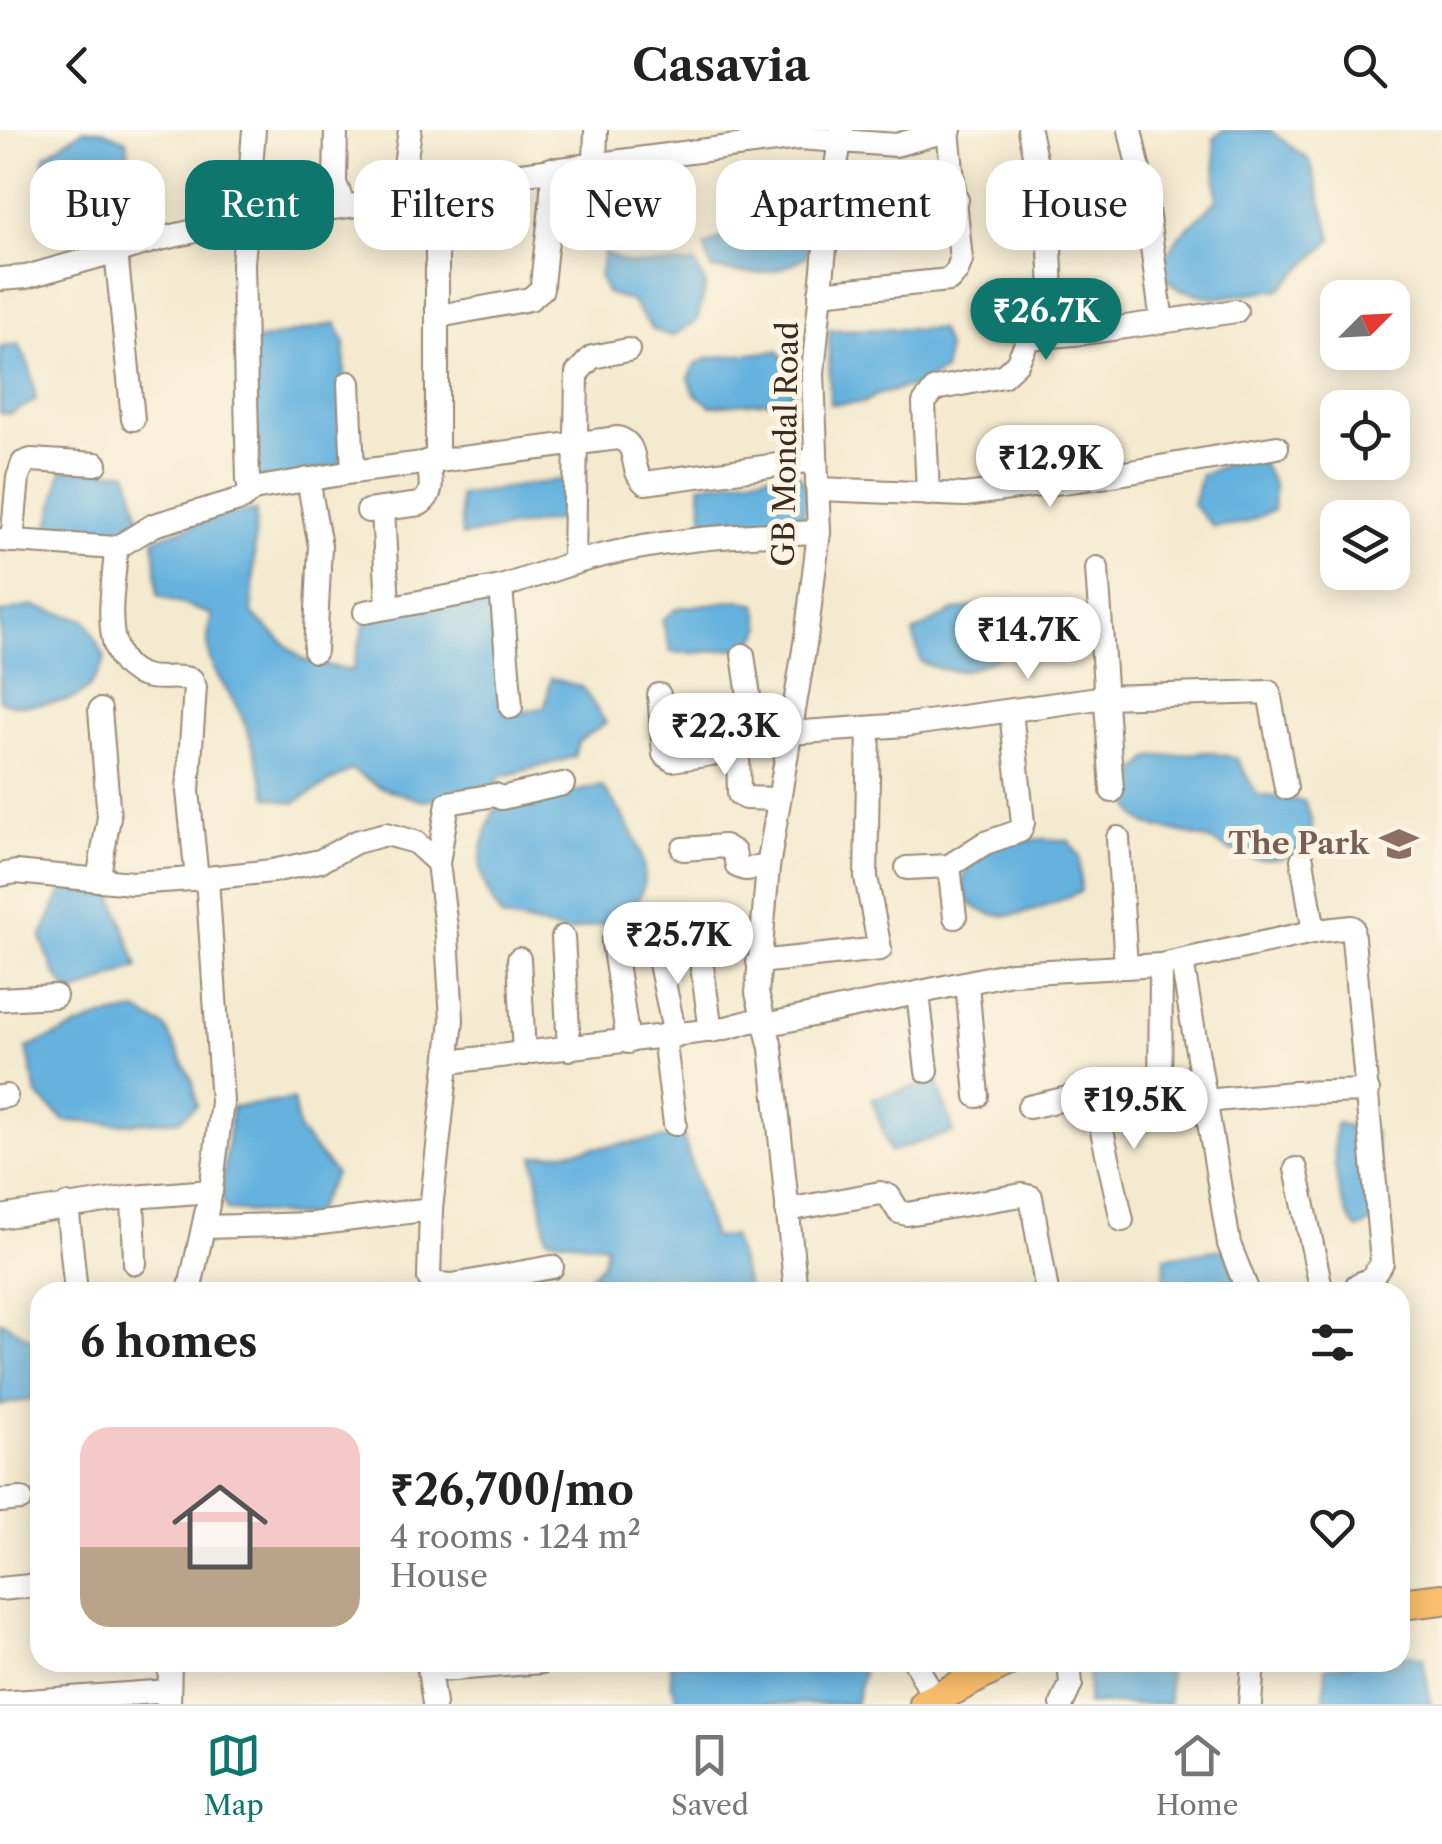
<!DOCTYPE html>
<meta charset="utf-8">
<style>
:root{--surface:#fff;--page:#f2f2f2;--text:#222;--muted:#767676;--line:#e0e0e0;--accent:#0f766e}
body{margin:0;font-family:"Libre Caslon Text",serif;background:var(--page);color:var(--text);height:100vh;display:flex;flex-direction:column;font-size:38px;white-space:nowrap}
*{box-sizing:border-box;margin:0}
p{font-size:32px;color:var(--muted)}
.icon{flex:none;width:55px;height:55px;fill:none;stroke:currentColor;stroke-width:2;stroke-linecap:round;stroke-linejoin:round}
.map{position:relative;flex:1;overflow:hidden}
.details{position:absolute;left:30px;top:1152px;width:1380px;height:390px;display:flex;flex-direction:column;background:var(--surface);border-radius:30px;box-shadow:0 5px 25px #0003}
.details>*{flex:none}
.banner{position:absolute;left:30px;top:30px;width:1382px;height:90px;display:flex;gap:20px}
.needle{width:65px;rotate:66deg}
.fabs{position:absolute;left:1320px;top:150px;display:grid;gap:20px}
.fabs a{display:grid;place-items:center;width:90px;height:90px;border-radius:20px;background:var(--surface);box-shadow:0 5px 25px #0003;font-size:50px}
.price{position:absolute;translate:-50% -85px;padding:0 22px;border-radius:35px;background:#fff;color:#222;font-size:32px;line-height:65px;filter:drop-shadow(0 2px 5px #0008)}
.price::after{content:'';position:absolute;left:50%;top:60px;width:30px;height:22px;margin-left:-15px;background:inherit;clip-path:polygon(0 0,100% 0,50% 100%)}
.price.on{background:var(--accent);color:#fff}
ul{padding:0;list-style:none}
li{display:flex;align-items:center;gap:30px;height:250px;padding:0 50px}
li+li{border-top:2px solid var(--line)}
li span{display:grid;place-items:center;flex:none;width:280px;height:200px;border-radius:30px;color:#555}
li>.icon{margin-inline-start:auto}
span .icon{width:120px;height:120px;fill:#fffc;stroke-width:1}
li b{font-size:42px}
h2{display:flex;justify-content:space-between;align-items:center;height:120px;padding:0 50px;font-size:42px}
.pill{padding:0 35px;border-radius:30px;background:var(--surface);box-shadow:0 5px 25px #0003;font-size:35px;line-height:90px}
.pill.on{background:var(--accent);color:#fff}
header{display:flex;justify-content:space-between;align-items:center;height:130px;padding:0 50px;background:var(--surface);font-size:45px;font-weight:700}
.dock{display:flex;justify-content:space-around;align-items:center;height:140px;border-top:2px solid var(--line);background:var(--surface);font-size:28px;color:var(--muted)}
.dock a{display:grid;justify-items:center;gap:5px}
.dock .on{color:var(--accent)}
.map>svg:first-child{display:block}
.water{fill:#65b2df;stroke:#506e7e;stroke-width:2.5}
.lines{fill:none;stroke-linecap:round;stroke-linejoin:round}
.minor-casing{stroke:#988a77;stroke-width:26}
.major-casing{stroke:#988a77;stroke-width:34}
.minor{stroke:#fff;stroke-width:22}
.major{stroke:#f9be6d;stroke-width:30}
.labels{text-anchor:middle;stroke-width:10;stroke-linejoin:round;paint-order:stroke}
.street-label{font-size:30px;fill:#3b2a1e;stroke:#fcf5e5}
.education-label{font-size:30px;font-weight:bold;fill:#785e54;stroke:#fcf5e5;text-anchor:end}
</style>
<header><svg class="icon" aria-label="back" viewBox="0 0 24 24"><path d="M15 5l-7 7 7 7"/></svg>Casavia<svg class="icon" aria-label="search" viewBox="0 0 24 24"><circle cx="10" cy="10" r="6"/><path d="M15 15l6 6"/></svg></header>
<div class="map">
<svg width="1442" height="1574" viewBox="0 0 1442 1574">
<rect width="100%" height="100%" fill="#fcf5e5"/>
<filter id="ink" filterUnits="userSpaceOnUse"><feTurbulence type="fractalNoise" baseFrequency=".01" numOctaves="2"/><feDisplacementMap in="SourceGraphic" scale="20" xChannelSelector="R" yChannelSelector="G"/><feConvolveMatrix kernelMatrix="1 2 1 2 8 2 1 2 1" color-interpolation-filters="sRGB"/></filter>
<filter id="wash" filterUnits="userSpaceOnUse"><feTurbulence type="fractalNoise" baseFrequency=".0048" numOctaves="4" result="noise"/><feDisplacementMap in="SourceGraphic" scale="40" xChannelSelector="R" yChannelSelector="G"/><feGaussianBlur stdDeviation="2.25" result="paint"/><feColorMatrix in="noise" values="0 0 0 0 0 0 0 0 0 0 0 0 0 0 0 0 0 1.4 0 .05"/><feComposite in="paint" operator="in"/></filter>
<g filter="url(#wash)">
<rect width="100%" height="100%" fill="#f4ead0"/>
<g class="water">
<path d="M82 0 104 1 126 10 129 24C115 48 98 58 72 65L41 51 45 26Z"/>
<polygon points="1224,0 1269,0 1310,31 1332,110 1280,159 1214,168 1179,159 1158,140 1179,106 1217,70 1214,8"/>
<polygon points="659,46 688,48 692,100 686,118 644,123 624,114 615,86 616,53"/>
<path d="M799 97 808 114 806 126C773 148 750 145 712 139L704 116 724 107Z"/>
<polygon points="604,123 629,134 695,134 706,155 697,191 672,206 653,200 631,171 606,163 599,146"/>
<polygon points="336,193 345,214 344,334 273,350 256,346 252,212"/>
<polygon points="939,199 947,219 944,241 918,255 876,265 863,273 830,274 829,200"/>
<polygon points="19,214 30,238 36,270 10,284 0,283 0,217"/>
<polygon points="778,221 795,246 794,263 773,271 711,276 695,264 689,248 695,235 708,228"/>
<polygon points="1260,328 1274,356 1273,380 1245,393 1213,397 1193,375 1201,345 1238,329"/>
<polygon points="62,340 128,342 142,395 119,410 47,405"/>
<path d="M794 340C813 358 808 367 801 391L722 397 704 390 700 355Z"/>
<polygon points="566,349 568,388 462,406 459,365"/>
<path d="M256 381 252 484 303 530 352 541 367 484 496 466 506 586 545 577 551 548 582 557 606 593 578 612 574 627 497 648 498 658 423 671 380 657 351 640 294 673 268 667C260 640 253 611 241 585 220 542 199 538 212 485L158 465 154 409 223 385Z"/>
<polygon points="739,470 757,475 762,498 751,517 693,523 671,522 662,490 678,478"/>
<path d="M982 475 1004 495 1003 524C971 542 955 547 921 532L913 503 953 481Z"/>
<path d="M32 476 86 490 105 528C91 565 78 571 39 574 24 575 13 577 0 570V483Z"/>
<path d="M1207 622 1237 628 1257 665 1304 671C1330 719 1283 739 1242 725 1227 720 1214 711 1199 707 1183 702 1161 700 1146 693 1130 685 1128 669 1125 653L1151 627Z"/>
<path d="M602 656C623 684 657 731 639 767 635 774 629 781 625 788L567 802 502 788C474 742 476 730 494 680Z"/>
<path d="M1047 709 1069 711 1079 726 1081 761C1057 772 1025 788 998 785 956 780 951 742 986 721 1002 711 1028 710 1047 709Z"/>
<polygon points="63,759 113,765 138,837 70,865 55,843 41,808"/>
<polygon points="137,881 165,897 193,952 197,975 179,990 119,994 65,991 37,965 27,918 102,887"/>
<polygon points="937,951 954,1002 890,1022 872,968"/>
<polygon points="293,970 299,1001 335,1044 312,1087 227,1080 221,1065 232,977"/>
<path d="M1336 993 1374 1002 1383 1087 1358 1099C1336 1078 1331 1022 1336 993Z"/>
<polygon points="683,1006 713,1108 732,1106 749,1162 574,1162 603,1133 606,1115 547,1108 534,1026"/>
<polygon points="1224,1119 1241,1162 1171,1162 1164,1151 1165,1127"/>
<polygon points="0,1190 40,1215 39,1268 0,1275"/>
<polygon points="1400,1524 1423,1527 1431,1574 1324,1574 1326,1537 1350,1533 1400,1532"/>
<polygon points="671,1533 858,1533 863,1543 855,1574 679,1574 671,1552"/>
<polygon points="1113,1533 1169,1533 1169,1574 1087,1574 1088,1545"/>
</g>
</g>
<g filter="url(#ink)">
<g class="lines">
<g class="minor-casing">
<g id="minor">
<path d="M254 0 243 134 248 351 253 359 353 342 618 308C641 315 628 340 645 353L815 330"/>
<polyline points="336,0 335,53 344,76"/>
<polyline points="1029,0 1049,97 1054,206"/>
<polyline points="1130,0 1146,72 1162,192"/>
<polyline points="595,33 596,0"/>
<polyline points="400,70 410,0"/>
<polyline points="829,77 957,70"/>
<polyline points="116,121 133,289"/>
<polyline points="0,149 26,147 160,109 247,89 442,64 489,48 799,8 896,15 950,0"/>
<polyline points="820,163 949,150 957,141 961,130 948,0"/>
<path d="M439 186 530 169 542 159C544 119 554 79 552 39"/>
<polyline points="349,253 353,342"/>
<polyline points="437,330 437,112 442,64"/>
<polyline points="308,349 320,416 315,521"/>
<polyline points="819,359 965,365 1107,346 1277,317"/>
<polyline points="928,364 924,273 935,259 1003,246 1017,233 1029,208 1084,203 1236,181"/>
<polyline points="383,379 388,477"/>
<path d="M368 381 420 374C436 363 430 348 428 331"/>
<polyline points="0,410 116,418 154,395 242,369 253,359"/>
<polyline points="12,411 18,348 23,333 31,330 96,334"/>
<path d="M116 418C115 455 95 533 145 546 160 551 176 544 192 550L195 557 188 661 197 749"/>
<path d="M574 433C655 409 735 405 819 402"/>
<polyline points="1097,438 1112,661"/>
<polyline points="501,457 574,433 577,243 592,227 628,220"/>
<polyline points="365,482 501,457 511,577"/>
<polyline points="659,565 664,624 672,630 738,620 750,613 754,600 743,525"/>
<polyline points="789,603 906,595 1105,567 1269,562 1286,658"/>
<polyline points="738,620 739,664 745,668 778,669"/>
<polyline points="1118,708 1126,837"/>
<polyline points="683,719 724,716 734,722 737,736 745,739 768,737"/>
<polyline points="1302,730 1314,802"/>
<polyline points="438,733 448,673 495,665 501,668 563,654"/>
<polyline points="949,736 955,787"/>
<polyline points="907,738 949,736 985,713 1020,701 1023,693 1011,581"/>
<polyline points="0,745 16,742 132,753 207,748 272,741 320,731 356,712 386,704 415,712 438,733 447,806 452,890 431,1079 429,1148 437,1154 453,1155 552,1137"/>
<polyline points="98,750 109,687 100,580"/>
<polyline points="563,807 569,919"/>
<polyline points="698,807 711,901"/>
<polyline points="613,812 628,912"/>
<polyline points="656,814 675,906"/>
<polyline points="519,829 524,924"/>
<polyline points="1182,831 1207,980"/>
<polyline points="758,832 880,819 866,747 869,598"/>
<polyline points="1161,835 1160,970 1200,975 1207,980 1229,1114 1248,1162"/>
<polyline points="967,853 977,966"/>
<polyline points="918,863 927,941"/>
<polyline points="0,869 55,866"/>
<polyline points="765,895 1011,843 1161,835 1317,801 1352,797 1382,1133 1371,1149 1357,1155"/>
<polyline points="664,907 675,994"/>
<polyline points="449,932 722,899 763,888"/>
<polyline points="0,967 6,966"/>
<polyline points="1205,971 1293,963 1368,961"/>
<polyline points="1029,977 1090,963 1160,961"/>
<polyline points="1296,1039 1322,1162"/>
<polyline points="133,1067 135,1133"/>
<polyline points="67,1075 76,1162"/>
<polyline points="787,1080 880,1063 889,1066 899,1082 907,1084 1022,1065 1031,1067 1047,1162"/>
<polyline points="0,1087 133,1067 211,1061"/>
<polyline points="1122,1090 1102,1001 1103,989 1160,970"/>
<polyline points="204,1097 313,1094 431,1079"/>
<polyline points="189,1162 211,1061 222,972 207,748"/>
<polyline points="796,1162 771,918 757,863 768,737 806,508 819,402 813,243 829,77 842,0"/>
<polyline points="0,1371 21,1369"/>
<polyline points="0,1459 40,1455"/>
<polyline points="428,1532 434,1574"/>
<polyline points="915,1532 934,1568"/>
<polyline points="429,1541 542,1532"/>
<polyline points="0,1573 169,1561"/>
<polyline points="169,1574 170,1532"/>
<polyline points="1062,1574 1071,1554 1069,1532"/>
<polyline points="1250,1574 1253,1532"/>
</g>
</g>
<g class="major-casing">
<g id="major">
<polyline points="1400,1474 1442,1469"/>
<polyline points="925,1574 1006,1532"/>
</g>
</g>
<use href="#minor" class="minor"/>
<use href="#major" class="major"/>
</g>
</g>
<defs>
<g id="university-bare" transform="scale(3)"><path d="M0-5L7-2L0 1L-7-2ZM-4 1L0 2.5L4 1V4Q0 6-4 4Z" fill="#8d6e63" stroke="#fcf5e5" stroke-width="2.5" paint-order="stroke"/></g>
</defs>
<g fill-rule="evenodd">
<use href="#university-bare" x="1399" y="714"/>
</g>
<g class="labels">
<g class="street-label">
<text transform="translate(786 314) rotate(-89)" y="10">GB Mondal Road</text>
</g>
<g class="education-label">
<text x="1369" y="724">The Park</text>
</g>
</g>
</svg>
<div class="fabs">
<a><svg class="needle" viewBox="-14 -14 28 28"><path d="M0-13l5 13h-10z" fill="#e53935"/><path d="M0 13l5-13h-10z" fill="#767676"/></svg></a>
<a><svg class="icon" aria-label="locate" viewBox="0 0 24 24"><circle cx="12" cy="12" r="6"/><path d="M12 2v4M12 18v4M2 12h4M18 12h4"/></svg></a>
<a><svg class="icon" aria-label="layers" viewBox="0 0 24 24"><path d="M12 4l9 5-9 5-9-5zM3 14l9 5 9-5"/></svg></a>
</div>
<b class="price on" style="left:1046px;top:233px">₹26.7K</b>
<b class="price" style="left:1050px;top:380px">₹12.9K</b>
<b class="price" style="left:1028px;top:552px">₹14.7K</b>
<b class="price" style="left:725px;top:648px">₹22.3K</b>
<b class="price" style="left:678px;top:857px">₹25.7K</b>
<b class="price" style="left:1134px;top:1022px">₹19.5K</b>
<div class="banner">
<a class="pill">Buy</a>
<a class="pill on">Rent</a>
<a class="pill">Filters</a>
<a class="pill">New</a>
<a class="pill">Apartment</a>
<a class="pill">House</a>
</div>
<section class="details">
<h2>6 homes<svg class="icon" aria-label="filters" viewBox="0 0 24 24"><path d="M4 7h16M4 17h16"/><circle cx="9" cy="7" r="2"/><circle cx="15" cy="17" r="2"/></svg></h2>
<ul>
<li><span style="background:linear-gradient(#f6c9c9 60%,#b9a48a 0)"><svg class="icon" aria-label="home" viewBox="0 0 24 24"><path d="M3 11l9-7 9 7M6 9v11h12V9"/></svg></span><div><b>₹26,700/mo</b><p>4 rooms · 124 m²</p><p>House</p></div><svg class="icon" aria-label="heart" viewBox="0 0 24 24"><path d="M12 20l-8-8c-3-5 5-10 8-4 3-6 11-1 8 4z"/></svg></li>
</ul>
</section>
</div>
<nav class="dock">
<a class="on"><svg class="icon" aria-label="map" viewBox="0 0 24 24"><path d="M3 6l6-2 6 2 6-2v14l-6 2-6-2-6 2zM9 4v14M15 6v14"/></svg>Map</a>
<a><svg class="icon" aria-label="saved" viewBox="0 0 24 24"><path d="M7 4h10v16l-5-4-5 4z"/></svg>Saved</a>
<a><svg class="icon" aria-label="home" viewBox="0 0 24 24"><path d="M3 11l9-7 9 7M6 9v11h12V9"/></svg>Home</a>
</nav>
